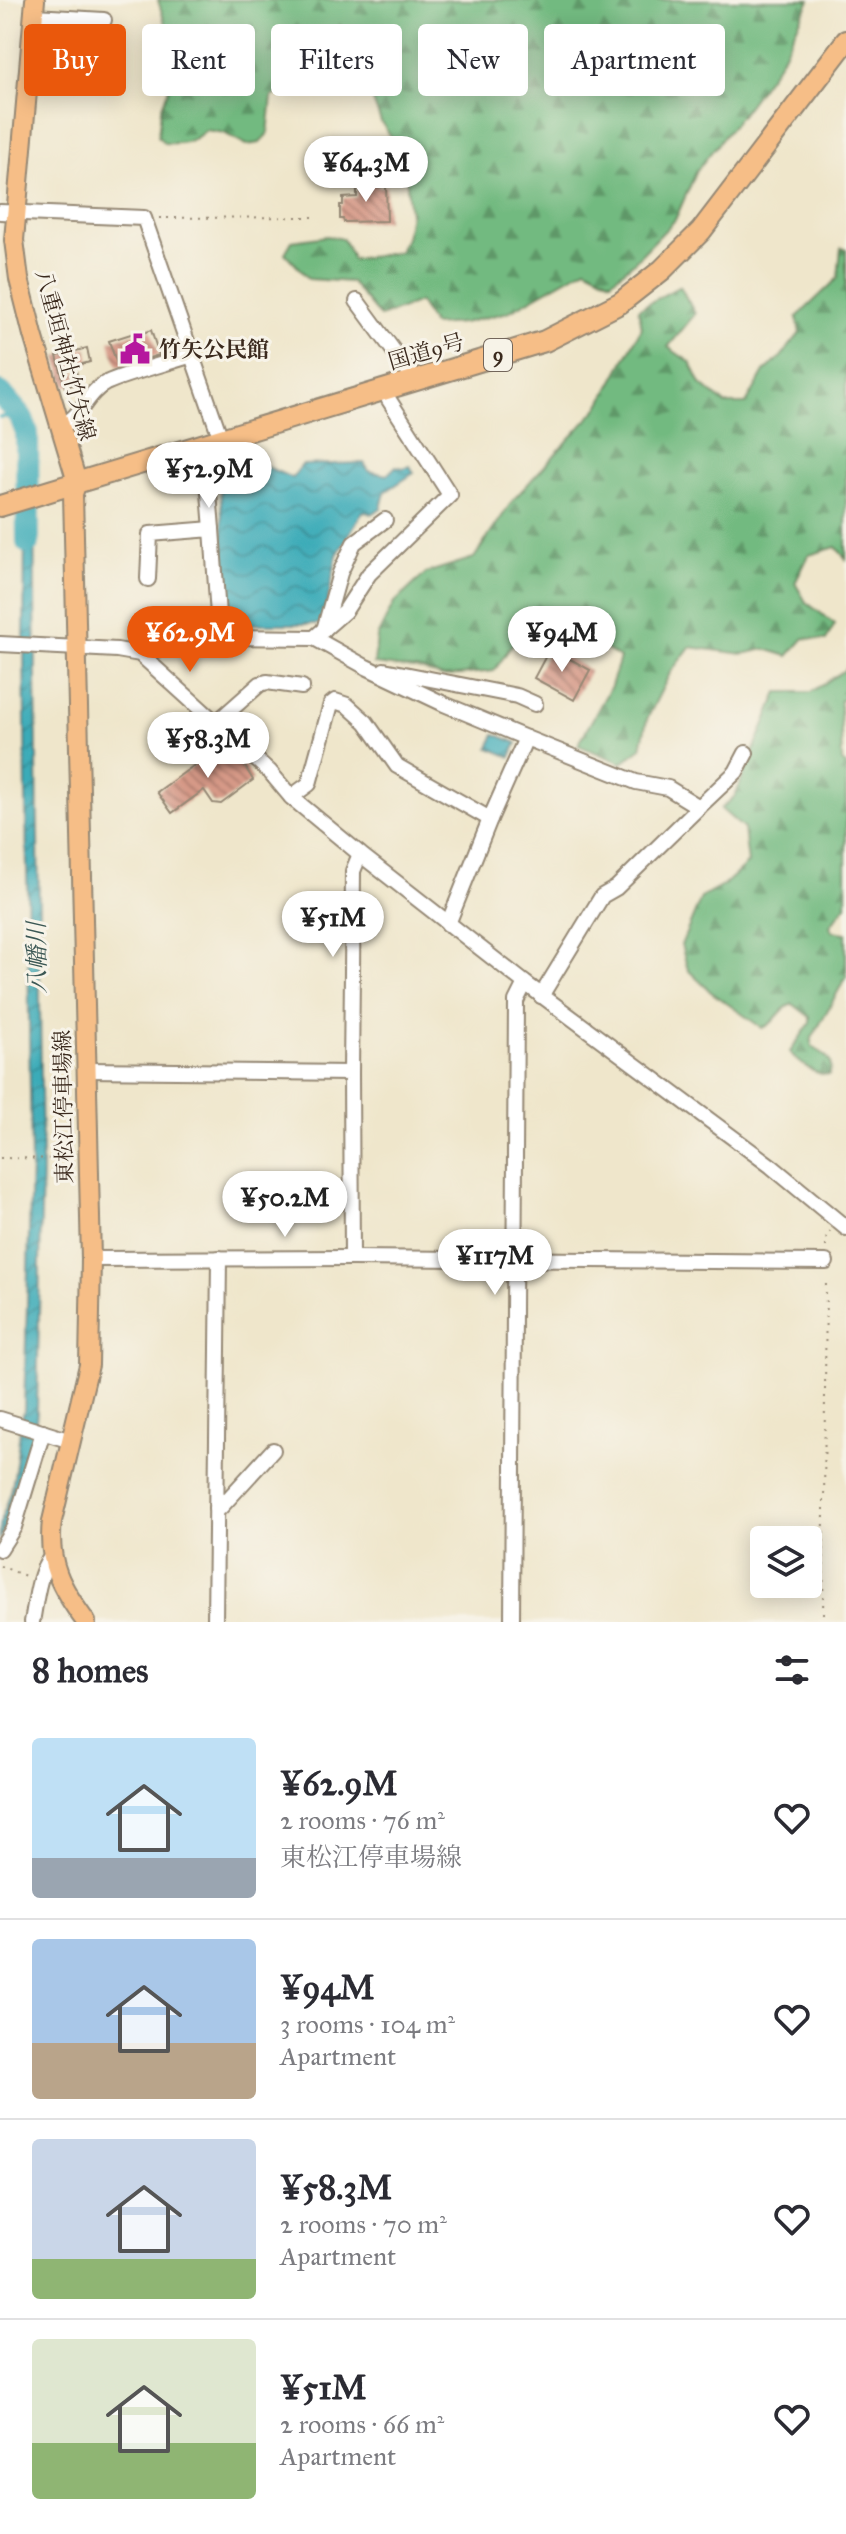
<!DOCTYPE html>
<meta charset="utf-8">
<style>
:root{--surface:#fff;--page:#f2f2f3;--text:#2b2b33;--muted:#7c7c81;--line:#e1e1e2;--accent:#ea580c}
body{margin:0;font-family:"IM FELL Great Primer","Noto Serif JP",serif;background:var(--page);color:var(--text);height:100vh;display:flex;flex-direction:column;font-size:30px;white-space:nowrap}
*{box-sizing:border-box;margin:0}
p{font-size:26px;color:var(--muted)}
.icon{flex:none;width:44px;height:44px;fill:none;stroke:currentColor;stroke-width:2;stroke-linecap:round;stroke-linejoin:round}
.map{position:relative;height:1622px;overflow:hidden}
.sheet{display:flex;flex-direction:column;background:var(--surface);flex:1}
.sheet>*{flex:none}
.banner{position:absolute;left:24px;top:24px;width:798px;height:72px;display:flex;gap:16px}
.fabs{position:absolute;left:750px;top:1526px;display:grid;gap:16px}
.fabs a{display:grid;place-items:center;width:72px;height:72px;border-radius:8px;background:var(--surface);box-shadow:0 4px 20px #0003;font-size:40px}
.price{position:absolute;translate:-50% -68px;padding:0 18px;border-radius:28px;background:#fff;color:#222;font-size:26px;line-height:52px;filter:drop-shadow(0 2px 4px #0008)}
.price::after{content:'';position:absolute;left:50%;top:48px;width:24px;height:18px;margin-left:-12px;background:inherit;clip-path:polygon(0 0,100% 0,50% 100%)}
.price.selected{background:var(--accent);color:#fff}
ul{padding:0;list-style:none}
li{display:flex;align-items:center;gap:24px;height:200px;padding:0 32px}
li+li{border-top:2px solid var(--line)}
li span{display:grid;place-items:center;flex:none;width:224px;height:160px;border-radius:8px;color:#555}
li>.icon{margin-inline-start:auto}
span .icon{width:96px;height:96px;fill:#fffc;stroke-width:1}
li b{font-size:34px}
h2{display:flex;justify-content:space-between;align-items:center;height:96px;padding:0 32px;font-size:34px}
.tag{padding:0 28px;border-radius:8px;background:var(--surface);box-shadow:0 4px 20px #0003;font-size:28px;line-height:72px}
.tag.selected{background:var(--accent);color:#fff}
.map>svg:first-child{display:block}
.forest{fill:url(#forest-firs);stroke:#56724f;stroke-width:2}
.water{fill:url(#water-waves);stroke:#3b6a6b;stroke-width:2}
.lines{fill:none;stroke-linecap:round;stroke-linejoin:round}
.stream{stroke:#3babb8;stroke-width:4}
.river{stroke:#3babb8;stroke-width:24}
.building{fill:url(#building-back-hatch)}
.minor-casing{stroke:#958874;stroke-width:18}
.major-casing{stroke:#958874;stroke-width:22}
.highway-casing{stroke:#958874;stroke-width:24}
.path{stroke:#958874;stroke-width:2;stroke-dasharray:2 6;stroke-linecap:butt}
.minor{stroke:#fff;stroke-width:14}
.major{stroke:#f6be87;stroke-width:18}
.highway{stroke:#f6be87;stroke-width:20}
.labels{text-anchor:middle;stroke-width:6;stroke-linejoin:round;paint-order:stroke}
.shield{fill:#f7f3e8;stroke:#73665b;stroke-width:2}
.shield-label{font-size:20px;font-weight:bold;fill:#3b2a1e}
.poi-label{font-size:22px;font-weight:bold;fill:#3b2a1e;stroke:#f7f3e8;text-anchor:start}
.street-label{font-size:22px;fill:#3b2a1e;stroke:#f7f3e8}
.water-label{font-size:24px;font-style:italic;fill:#3b5754;stroke:#f7f3e8}
</style>
<div class="map">
<svg width="846" height="1622" viewBox="0 0 846 1622">
<defs>
<pattern id="forest-firs" width="22" height="20" patternUnits="userSpaceOnUse" patternTransform="scale(2)"><rect width="22" height="20" fill="#72ba80"/><path d="M5 1l3.5 6h-7zM16 11l3.5 6h-7z" fill="#5f9768"/></pattern>
<pattern id="water-waves" width="16" height="10" patternUnits="userSpaceOnUse" patternTransform="scale(2)"><rect width="16" height="10" fill="#3babb8"/><path d="M0 5q4-4 8 0t8 0" fill="none" stroke="#338b95"/></pattern>
<pattern id="building-back-hatch" width="6" height="6" patternUnits="userSpaceOnUse" patternTransform="scale(2)"><rect width="6" height="6" fill="#d69987"/><path d="M-1 5l2 2M0 0l6 6M5-1l2 2" fill="none" stroke="#af7d6e"/></pattern>
</defs>
<rect width="100%" height="100%" fill="#f7f3e8"/>
<filter id="ink" filterUnits="userSpaceOnUse"><feTurbulence type="fractalNoise" baseFrequency=".0125" numOctaves="2"/><feDisplacementMap in="SourceGraphic" scale="16" xChannelSelector="R" yChannelSelector="G"/><feConvolveMatrix kernelMatrix="1 2 1 2 8 2 1 2 1" color-interpolation-filters="sRGB"/></filter>
<filter id="wash" filterUnits="userSpaceOnUse"><feTurbulence type="fractalNoise" baseFrequency=".006" numOctaves="4" result="noise"/><feDisplacementMap in="SourceGraphic" scale="32" xChannelSelector="R" yChannelSelector="G"/><feGaussianBlur stdDeviation="1.8" result="paint"/><feColorMatrix in="noise" values="0 0 0 0 0 0 0 0 0 0 0 0 0 0 0 0 0 1.4 0 .05"/><feComposite in="paint" operator="in"/></filter>
<g filter="url(#wash)">
<rect width="100%" height="100%" fill="#efe6cb"/>
<g class="forest">
<path d="M158 0H810L780 61 744 111 697 170 675 220 633 263 611 281 586 268 508 312 463 323 433 325 419 302 380 317 351 282 309 279 285 253 292 241 327 236 343 239 353 260 398 252 406 238 410 214 404 156 381 122 371 95 286 89 272 97 268 133 260 143 247 145 224 133 206 130C192 143 182 144 164 143L158 136 161 109 173 77 165 23Z"/>
<polygon points="841,248 846,249 846,559 836,547 809,555 795,583 806,602 835,624 826,640 804,638 788,656 765,649 743,654 690,647 670,673 647,719 641,748 622,763 578,745 611,686 620,658 571,627 536,630 518,636 494,671 442,677 423,670 374,664 377,637 394,603 426,573 474,558 513,500 599,407 642,327 638,309 680,286 695,314 668,347 691,363 701,384 725,404 746,404 764,372 780,358 800,333 797,317 838,278"/>
<path d="M846 669V699L840 700 842 762 846 765V905L830 926 832 931 846 933V977L811 1040 812 1046C824 1055 835 1059 829 1075 817 1076 797 1062 790 1052L810 1023V1017L793 1004C779 1008 776 1024 762 1028L711 992 688 970 681 945 701 898 724 885 748 863 744 829 721 809 735 796 778 692H811Z"/>
</g>
<g class="water">
<path d="M247 449 251 461C266 465 278 472 292 478L302 465 364 463 369 471 387 475 396 466 403 468 410 466 414 473 385 492 381 508 371 514 363 511 337 555 323 624H234L228 614 218 456Z"/>
<polygon points="34,509 42,1164 37,1412 35,1427 21,1423 24,1410 31,1164 24,648 25,513"/>
<polygon points="495,734 517,743 511,757 489,748"/>
<path d="M20 1428 33 1432 26 1477 0 1540C0 1517 5 1512 11 1491 16 1470 18 1449 20 1428Z"/>
</g>
<g class="lines">
<polyline class="stream" points="0,417 21,417"/>
<polyline class="river" points="0,393 21,417 27,433 28,542"/>
</g>
<g id="blocks">
<g class="building">
<polygon points="376,179 378,187 386,186 387,221 344,222 343,219 340,219 340,205 343,205 343,198 357,197 357,186 360,185 360,180"/>
<polygon points="151,330 159,355 118,367 109,341 140,331 140,334"/>
<polygon points="87,348 90,362 75,366 79,383 65,387 57,356"/>
<polygon points="550,648 590,670 574,700 534,678"/>
<polygon points="224,744 240,758 253,780 221,804 213,803 204,790 172,813 157,792"/>
</g>
</g>
</g>
<g filter="url(#ink)">
<use href="#blocks" fill-opacity="0" stroke="#958874" stroke-width="2"/>
<g class="lines">
<g class="minor-casing">
<g id="minor">
<polyline points="34,16 104,20"/>
<polyline points="31,51 76,55 118,54"/>
<polyline points="30,63 90,72 89,84"/>
<polyline points="0,212 144,218 221,439"/>
<polyline points="357,301 415,380"/>
<path d="M61 426C81 418 86 393 106 383 130 372 166 364 192 355"/>
<polyline points="201,445 207,468 212,529"/>
<polyline points="148,579 150,534 212,529 219,630"/>
<polyline points="324,630 340,573 354,543 385,520"/>
<polyline points="314,638 345,611 369,574 450,495 389,400 385,389"/>
<polyline points="0,644 117,650 140,654 270,772 291,797 360,854 525,983 771,1166 846,1228"/>
<polyline points="140,654 212,636 219,630 234,637 314,638 366,667 444,704 526,738"/>
<polyline points="384,670 517,696 535,704"/>
<polyline points="217,722 260,684 267,682 302,687"/>
<polyline points="291,797 309,784 331,704 335,701 347,705 366,722 397,766 490,819"/>
<polyline points="699,807 736,772 746,753"/>
<polyline points="448,924 490,819 526,738 636,782 668,788 699,807 616,888 602,896 541,996"/>
<polyline points="87,1070 351,1073 352,1258"/>
<polyline points="351,1073 353,871 360,854"/>
<polyline points="91,1259 352,1258 826,1262"/>
<polyline points="0,1419 71,1441"/>
<polyline points="216,1508 220,1508 273,1450"/>
<polyline points="0,1549 14,1527 43,1432"/>
<path d="M32 1622C36 1601 38 1574 51 1557"/>
<polyline points="215,1622 219,1258"/>
<polyline points="512,1622 516,1001 525,983"/>
</g>
</g>
<g class="major-casing">
<path id="major" d="M35 0 14 240 19 279 33 335 77 482 73 494 91 1259 89 1365 52 1521C47 1563 61 1588 86 1622"/>
</g>
<g class="highway-casing">
<polyline id="highway" points="0,506 545,341 620,303 662,270 701,231 846,41"/>
</g>
<g class="path">
<polyline points="159,218 314,217"/>
<polyline points="0,1158 71,1159"/>
<polyline points="826,1247 826,1239 830,1231"/>
<polyline points="0,1566 28,1577"/>
<polyline points="823,1622 826,1278"/>
</g>
<use href="#minor" class="minor"/>
<use href="#major" class="major"/>
<use href="#highway" class="highway"/>
</g>
</g>
<defs>
<g id="civic-bare" transform="scale(2.4)"><path d="M-.6-6.5H3V-4.5H.6V-3L4-1V1h2V6H-6V1h2V-1L-.6-3ZM-1.2 2.5V6h2.4V2.5Z" fill="#b5179e" stroke="#f7f3e8" stroke-width="2.5" paint-order="stroke"/></g>
</defs>
<g fill-rule="evenodd">
<use href="#civic-bare" x="135" y="349"/>
</g>
<g class="labels">
<rect class="shield" x="484" y="339" width="28" height="32" rx="6"/>
<g class="shield-label">
<text x="498" y="362">9</text>
</g>
<g class="poi-label">
<text x="159" y="357">竹矢公民館</text>
</g>
<g class="street-label">
<text transform="translate(426 351) rotate(-16)" y="8">国道9号</text>
<text transform="translate(66 355) rotate(75)" y="8">八重垣神社竹矢線</text>
<text transform="translate(63 1107) rotate(-91)" y="8">東松江停車場線</text>
</g>
<g class="water-label">
<text transform="translate(37 958) rotate(-91)" y="8">八幡川</text>
</g>
</g>
</svg>
<div class="fabs">
<a><svg class="icon" aria-label="layers" viewBox="0 0 24 24"><path d="M12 4l9 5-9 5-9-5zM3 14l9 5 9-5"/></svg></a>
</div>
<b class="price" style="left:366px;top:204px">¥64.3M</b>
<b class="price" style="left:209px;top:510px">¥52.9M</b>
<b class="price selected" style="left:190px;top:674px">¥62.9M</b>
<b class="price" style="left:562px;top:674px">¥94M</b>
<b class="price" style="left:208px;top:780px">¥58.3M</b>
<b class="price" style="left:333px;top:959px">¥51M</b>
<b class="price" style="left:285px;top:1239px">¥50.2M</b>
<b class="price" style="left:495px;top:1297px">¥117M</b>
<div class="banner">
<a class="tag selected">Buy</a>
<a class="tag">Rent</a>
<a class="tag">Filters</a>
<a class="tag">New</a>
<a class="tag">Apartment</a>
</div>
</div>
<section class="sheet">
<h2>8 homes<svg class="icon" aria-label="filters" viewBox="0 0 24 24"><path d="M4 7h16M4 17h16"/><circle cx="9" cy="7" r="2"/><circle cx="15" cy="17" r="2"/></svg></h2>
<ul>
<li><span style="background:linear-gradient(#bfe0f5 75%,#9aa5b1 0)"><svg class="icon" aria-label="home" viewBox="0 0 24 24"><path d="M3 11l9-7 9 7M6 9v11h12V9"/></svg></span><div><b>¥62.9M</b><p>2 rooms · 76 m²</p><p>東松江停車場線</p></div><svg class="icon" aria-label="heart" viewBox="0 0 24 24"><path d="M12 20l-8-8c-3-5 5-10 8-4 3-6 11-1 8 4z"/></svg></li>
<li><span style="background:linear-gradient(#a9c7e8 65%,#b9a48a 0)"><svg class="icon" aria-label="home" viewBox="0 0 24 24"><path d="M3 11l9-7 9 7M6 9v11h12V9"/></svg></span><div><b>¥94M</b><p>3 rooms · 104 m²</p><p>Apartment</p></div><svg class="icon" aria-label="heart" viewBox="0 0 24 24"><path d="M12 20l-8-8c-3-5 5-10 8-4 3-6 11-1 8 4z"/></svg></li>
<li><span style="background:linear-gradient(#c9d6e8 75%,#8fb573 0)"><svg class="icon" aria-label="home" viewBox="0 0 24 24"><path d="M3 11l9-7 9 7M6 9v11h12V9"/></svg></span><div><b>¥58.3M</b><p>2 rooms · 70 m²</p><p>Apartment</p></div><svg class="icon" aria-label="heart" viewBox="0 0 24 24"><path d="M12 20l-8-8c-3-5 5-10 8-4 3-6 11-1 8 4z"/></svg></li>
<li><span style="background:linear-gradient(#dfe7d0 65%,#8fb573 0)"><svg class="icon" aria-label="home" viewBox="0 0 24 24"><path d="M3 11l9-7 9 7M6 9v11h12V9"/></svg></span><div><b>¥51M</b><p>2 rooms · 66 m²</p><p>Apartment</p></div><svg class="icon" aria-label="heart" viewBox="0 0 24 24"><path d="M12 20l-8-8c-3-5 5-10 8-4 3-6 11-1 8 4z"/></svg></li>
</ul>
</section>
